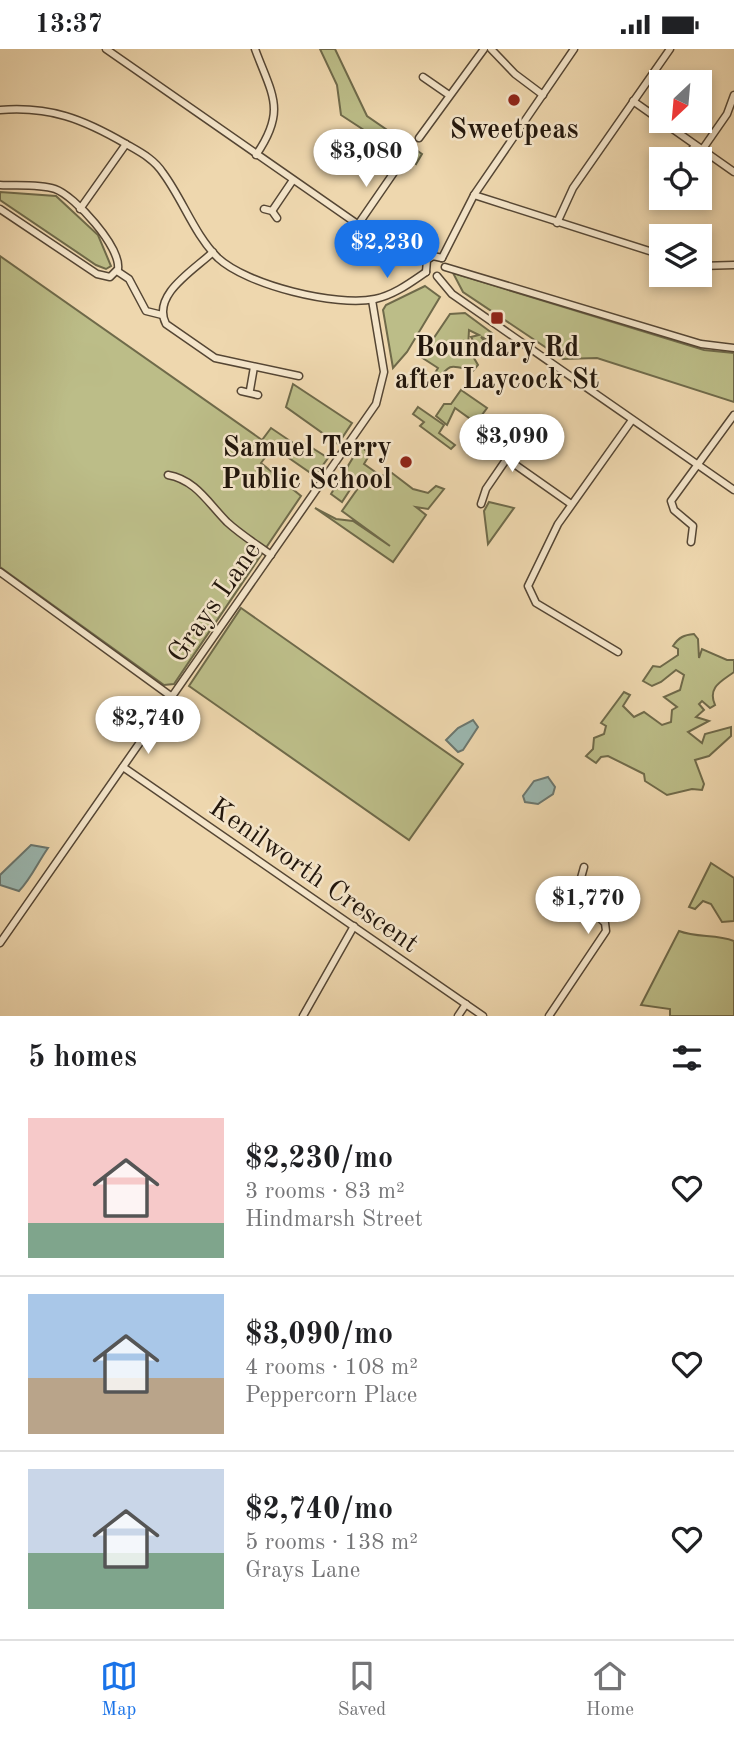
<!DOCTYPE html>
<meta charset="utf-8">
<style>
:root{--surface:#fff;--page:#f6f6f6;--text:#202124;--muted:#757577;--line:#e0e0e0;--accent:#1a73e8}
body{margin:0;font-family:"Old Standard TT",serif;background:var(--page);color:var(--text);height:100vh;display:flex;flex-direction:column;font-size:26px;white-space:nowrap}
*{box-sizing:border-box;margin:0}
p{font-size:23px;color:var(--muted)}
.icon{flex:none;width:38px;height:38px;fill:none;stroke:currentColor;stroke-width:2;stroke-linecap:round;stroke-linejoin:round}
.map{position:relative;height:967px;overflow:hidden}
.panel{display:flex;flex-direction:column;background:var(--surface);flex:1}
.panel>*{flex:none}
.needle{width:46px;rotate:206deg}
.controls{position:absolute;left:649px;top:21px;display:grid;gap:14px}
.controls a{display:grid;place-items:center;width:63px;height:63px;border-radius:0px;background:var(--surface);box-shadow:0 4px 10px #0003;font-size:35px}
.price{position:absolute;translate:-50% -60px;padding:0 16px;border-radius:24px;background:#fff;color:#222;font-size:23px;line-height:46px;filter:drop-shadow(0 2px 4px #0008)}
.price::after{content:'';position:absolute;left:50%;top:42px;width:21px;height:16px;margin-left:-10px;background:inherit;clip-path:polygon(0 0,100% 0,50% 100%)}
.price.current{background:var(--accent);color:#fff}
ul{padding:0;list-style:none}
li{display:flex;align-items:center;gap:21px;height:175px;padding:0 28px}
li+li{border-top:2px solid var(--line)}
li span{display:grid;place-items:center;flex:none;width:196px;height:140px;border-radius:0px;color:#555}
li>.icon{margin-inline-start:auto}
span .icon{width:84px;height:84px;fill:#fffc;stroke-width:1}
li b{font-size:30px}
h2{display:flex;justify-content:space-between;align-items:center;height:84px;padding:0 28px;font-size:30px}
.status{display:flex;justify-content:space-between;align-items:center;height:49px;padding:0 35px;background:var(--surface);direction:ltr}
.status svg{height:19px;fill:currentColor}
.menu{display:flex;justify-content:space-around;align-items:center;height:98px;border-top:2px solid var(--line);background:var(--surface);font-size:19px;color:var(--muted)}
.menu a{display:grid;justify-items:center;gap:4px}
.menu .current{color:var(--accent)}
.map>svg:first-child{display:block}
.green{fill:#bcbd88;stroke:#6f6a4a;stroke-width:2}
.water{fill:#9bb8b1;stroke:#6b776f;stroke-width:2}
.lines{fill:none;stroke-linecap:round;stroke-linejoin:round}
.minor-casing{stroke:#554634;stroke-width:9}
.minor{stroke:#f4e5ca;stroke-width:6}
.poi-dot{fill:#8f2418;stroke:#f4e5ca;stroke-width:2.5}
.labels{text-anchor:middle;stroke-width:5;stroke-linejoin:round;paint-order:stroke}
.poi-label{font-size:28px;font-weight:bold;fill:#22160c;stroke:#f4e5ca}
.street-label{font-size:28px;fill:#22160c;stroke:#f4e5ca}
</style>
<div class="status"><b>13:37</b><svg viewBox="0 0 49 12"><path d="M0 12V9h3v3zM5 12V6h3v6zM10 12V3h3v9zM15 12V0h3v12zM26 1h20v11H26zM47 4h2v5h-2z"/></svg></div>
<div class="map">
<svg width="734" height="967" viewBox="0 0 734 967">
<rect width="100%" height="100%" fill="#eed7ae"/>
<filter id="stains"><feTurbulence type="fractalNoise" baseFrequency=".00286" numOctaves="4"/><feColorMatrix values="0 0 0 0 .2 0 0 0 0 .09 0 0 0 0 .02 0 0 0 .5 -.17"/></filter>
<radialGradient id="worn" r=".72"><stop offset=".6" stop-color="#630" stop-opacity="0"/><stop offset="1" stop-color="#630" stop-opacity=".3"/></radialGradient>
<g class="green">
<polygon points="320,0 335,0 367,67 422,105 416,115 341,66 337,36"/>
<polygon points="0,143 56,147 98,186 111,217 106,220 96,216 0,151"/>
<polygon points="0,207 262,391 271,379 302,400 306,395 328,409 315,427 273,398 261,414 301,447 174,635 164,636 0,518"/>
<polygon points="453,224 704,301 734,304 734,353 597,309 563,310 463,243"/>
<polygon points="425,237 440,248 407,303 393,319 383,261 386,256"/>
<path d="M465 264 492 284 489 291 481 288 490 298 488 303 474 301 475 295 471 288 479 286 469 281 468 299 478 316 473 322C452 317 451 312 437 332L432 329 438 319 421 308 450 265Z"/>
<polygon points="293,335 352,374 338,395 286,358"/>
<polygon points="461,341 487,359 476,374 455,359 447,376 436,367 444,355 451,355"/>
<polygon points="418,358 444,376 439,384 455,396 451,400 420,377 424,373 413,365"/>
<polygon points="360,397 370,405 364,415 381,427 392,424 413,440 428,444 436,437 444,440 428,460 416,458 426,466 393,513 315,459 336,470 353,472 390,497 342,462 363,432 357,430 342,453 331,445"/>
<polygon points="489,453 514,459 488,495 484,462"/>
<polygon points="241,559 463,715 409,791 189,637"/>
<path d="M694 585 698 590 699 609 702 600 727 611H734V623C722 632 707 638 715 656L710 659 702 652 699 655 704 661 696 668 709 672 688 683 702 694 705 685 731 678V687L709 707 695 711 704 735 702 741 692 740 667 746 645 732 644 725 608 707 601 708 596 714 586 707 593 700 594 689 604 685 606 677 601 674 624 643 630 646 623 657 634 668 644 663 662 676 671 673 672 661 677 658 664 648 680 641 684 626 676 621 661 633 652 637 643 632 653 617 660 618 678 606V600L673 597C679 588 684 586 694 585Z"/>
<polygon points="711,814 734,829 734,872 722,873 711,855 703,852 695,860 689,858"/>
<path d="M679 882C697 889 716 885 734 892V967H670V960L641 956Z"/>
</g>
<g class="water">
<polygon points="473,671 478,678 463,701 458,703 446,691 458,679"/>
<polygon points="548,728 555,738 553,745 538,755 525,753 523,747 534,732"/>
<path d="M31 796 48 799C38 813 31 830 19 842L0 836V826Z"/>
</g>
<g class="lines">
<g class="minor-casing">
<g id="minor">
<polyline points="106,0 409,211"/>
<path d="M255 0C272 46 287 61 256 106"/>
<polyline points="491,0 515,25 543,46"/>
<polyline points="423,28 449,46"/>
<polyline points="633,52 734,123"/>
<path d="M0 61C50 57 83 70 126 95 140 103 154 110 163 124 183 151 194 185 218 209 247 236 336 258 375 250 394 246 410 234 426 223"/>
<polyline points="419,89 484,0"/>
<polyline points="702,101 727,65 734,46"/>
<polyline points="686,110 695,96"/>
<path d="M0 136C17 137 39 135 55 140 75 147 121 198 118 220L110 228 97 225 0 160"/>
<polyline points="474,146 662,206"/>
<polyline points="80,160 126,95"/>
<polyline points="264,160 272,162 277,169"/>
<polyline points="272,162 293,131"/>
<polyline points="557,174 573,139 670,0"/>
<polyline points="357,177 397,119"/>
<path d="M213 203C194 221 151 246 166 275L215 309 299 327"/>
<polyline points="442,209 474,146 574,0"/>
<polyline points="700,217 734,216"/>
<polyline points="445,218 701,295 734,299"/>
<polyline points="117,222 129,230 146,262 162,266"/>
<polyline points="426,223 427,211 433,207 442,209"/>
<polyline points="437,227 452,245 734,441"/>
<polyline points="250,341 254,318"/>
<polyline points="241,342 258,346"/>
<polyline points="507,410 571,455"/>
<path d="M168 426C196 431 208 454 227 473 240 485 256 495 271 506"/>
<polyline points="481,455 486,440 523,386"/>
<polyline points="691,493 693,477 674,461 671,452 734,366"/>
<polyline points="0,523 172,648"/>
<polyline points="618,603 536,554 528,537 558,475 632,371"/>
<polyline points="123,718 483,967"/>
<polyline points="0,894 376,355 384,323 372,251"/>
<polyline points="303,967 354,877"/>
<polyline points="458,967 466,955"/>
<polyline points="549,967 606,882 605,874 576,847 584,818"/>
</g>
</g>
<use href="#minor" class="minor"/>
</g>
<g class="poi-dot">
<circle cx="514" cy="51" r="7"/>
<rect x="490" y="262" width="14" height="14" rx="3.5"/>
<circle cx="406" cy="413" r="7"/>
</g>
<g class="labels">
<g class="poi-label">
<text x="514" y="89">Sweetpeas</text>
<text x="497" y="307">Boundary Rd<tspan x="497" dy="32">after Laycock St</tspan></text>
<text x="392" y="407" text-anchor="end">Samuel Terry<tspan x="392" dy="32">Public School</tspan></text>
</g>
<g class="street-label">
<text transform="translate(213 552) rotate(-55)" y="10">Grays Lane</text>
<text transform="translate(315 825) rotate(35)" y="10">Kenilworth Crescent</text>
</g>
</g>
<rect width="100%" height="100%" filter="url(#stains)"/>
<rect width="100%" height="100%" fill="url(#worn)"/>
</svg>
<div class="controls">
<a><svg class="needle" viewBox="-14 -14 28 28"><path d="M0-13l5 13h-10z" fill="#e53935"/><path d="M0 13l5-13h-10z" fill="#757577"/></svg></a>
<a><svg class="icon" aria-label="locate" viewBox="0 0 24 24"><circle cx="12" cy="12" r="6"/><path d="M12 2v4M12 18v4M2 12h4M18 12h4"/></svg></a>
<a><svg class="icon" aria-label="layers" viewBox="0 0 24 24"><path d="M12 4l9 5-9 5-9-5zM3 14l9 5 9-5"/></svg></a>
</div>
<b class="price" style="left:366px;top:140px">$3,080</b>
<b class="price current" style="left:387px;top:231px">$2,230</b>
<b class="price" style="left:512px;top:425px">$3,090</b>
<b class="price" style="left:148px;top:707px">$2,740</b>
<b class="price" style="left:588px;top:887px">$1,770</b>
</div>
<section class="panel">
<h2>5 homes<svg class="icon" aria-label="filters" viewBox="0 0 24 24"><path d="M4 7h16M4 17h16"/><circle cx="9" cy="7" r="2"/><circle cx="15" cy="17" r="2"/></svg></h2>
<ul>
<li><span style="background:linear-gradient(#f6c9c9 75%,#7fa58c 0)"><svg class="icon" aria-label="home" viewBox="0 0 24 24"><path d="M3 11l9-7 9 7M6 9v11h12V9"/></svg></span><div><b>$2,230/mo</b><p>3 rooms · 83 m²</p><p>Hindmarsh Street</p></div><svg class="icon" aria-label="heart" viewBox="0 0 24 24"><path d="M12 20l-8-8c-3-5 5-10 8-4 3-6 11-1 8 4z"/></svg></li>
<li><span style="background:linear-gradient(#a9c7e8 60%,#b9a48a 0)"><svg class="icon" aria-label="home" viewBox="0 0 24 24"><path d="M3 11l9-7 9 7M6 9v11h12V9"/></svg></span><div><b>$3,090/mo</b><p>4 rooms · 108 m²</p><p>Peppercorn Place</p></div><svg class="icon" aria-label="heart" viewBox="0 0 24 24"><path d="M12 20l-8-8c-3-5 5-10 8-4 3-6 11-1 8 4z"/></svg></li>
<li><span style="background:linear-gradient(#c9d6e8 60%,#7fa58c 0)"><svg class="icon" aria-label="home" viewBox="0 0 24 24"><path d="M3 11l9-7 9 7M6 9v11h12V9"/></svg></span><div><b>$2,740/mo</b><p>5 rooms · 138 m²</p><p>Grays Lane</p></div><svg class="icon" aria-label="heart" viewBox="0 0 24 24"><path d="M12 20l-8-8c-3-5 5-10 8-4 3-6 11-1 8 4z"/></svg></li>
</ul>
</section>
<nav class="menu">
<a class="current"><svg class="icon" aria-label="map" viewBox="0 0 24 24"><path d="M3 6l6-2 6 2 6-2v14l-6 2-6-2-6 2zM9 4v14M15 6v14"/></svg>Map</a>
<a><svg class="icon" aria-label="saved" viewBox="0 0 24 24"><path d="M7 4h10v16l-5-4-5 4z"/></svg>Saved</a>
<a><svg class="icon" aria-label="home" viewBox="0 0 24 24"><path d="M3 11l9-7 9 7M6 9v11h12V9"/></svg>Home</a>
</nav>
